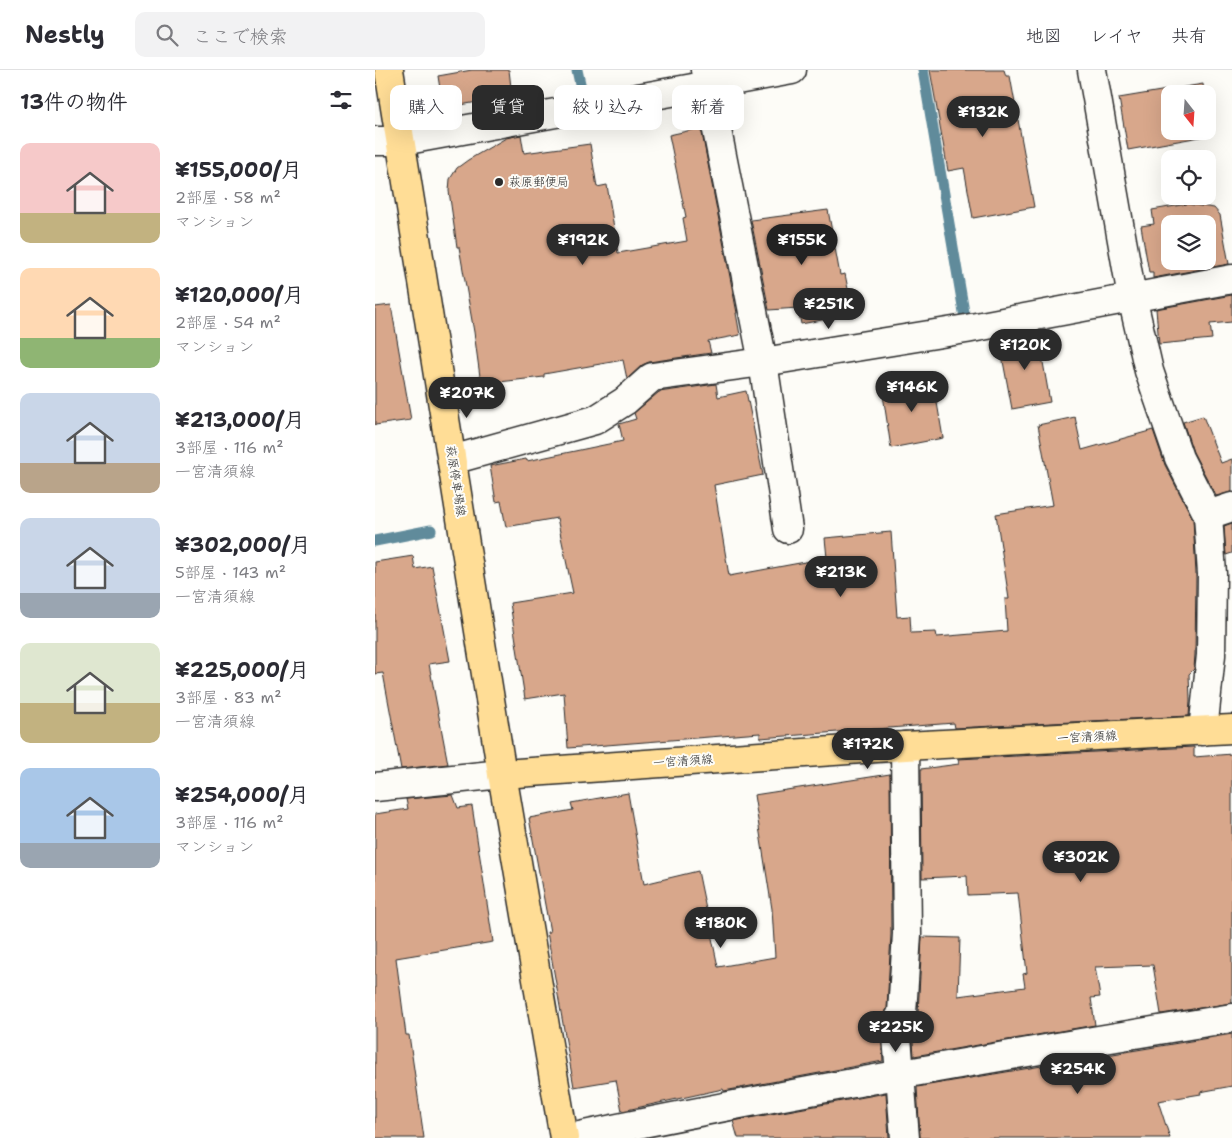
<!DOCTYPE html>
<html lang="ja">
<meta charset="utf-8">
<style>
:root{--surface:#fff;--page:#f2f2f3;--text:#2b2b33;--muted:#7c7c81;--line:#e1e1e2;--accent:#2b2b2b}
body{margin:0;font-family:"Shantell Sans","Klee One",sans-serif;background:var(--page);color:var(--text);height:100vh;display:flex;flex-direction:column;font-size:19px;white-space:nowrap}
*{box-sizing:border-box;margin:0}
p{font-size:16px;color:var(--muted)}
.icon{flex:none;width:28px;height:28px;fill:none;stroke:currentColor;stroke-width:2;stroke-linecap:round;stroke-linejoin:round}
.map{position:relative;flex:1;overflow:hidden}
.drawer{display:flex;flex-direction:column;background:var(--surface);width:375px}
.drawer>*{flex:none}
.hud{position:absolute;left:15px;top:15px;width:475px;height:45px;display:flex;gap:10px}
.needle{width:32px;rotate:163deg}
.tools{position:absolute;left:786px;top:15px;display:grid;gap:10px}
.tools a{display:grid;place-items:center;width:55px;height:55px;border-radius:10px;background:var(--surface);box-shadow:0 5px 20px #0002;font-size:25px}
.price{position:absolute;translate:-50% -42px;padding:0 11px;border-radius:18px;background:var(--accent);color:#fff;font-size:16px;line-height:32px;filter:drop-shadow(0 1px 2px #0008)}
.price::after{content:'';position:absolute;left:50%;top:30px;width:15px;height:11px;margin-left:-8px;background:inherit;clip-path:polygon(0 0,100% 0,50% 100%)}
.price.active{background:#222;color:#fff}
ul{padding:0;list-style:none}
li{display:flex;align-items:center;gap:15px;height:125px;padding:0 20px}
li span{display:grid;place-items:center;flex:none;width:140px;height:100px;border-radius:10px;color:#555}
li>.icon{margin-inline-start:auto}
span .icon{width:60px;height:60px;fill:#fffc;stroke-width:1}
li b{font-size:21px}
h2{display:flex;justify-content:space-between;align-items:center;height:60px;padding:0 20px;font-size:21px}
.tag{padding:0 18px;border-radius:10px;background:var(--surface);box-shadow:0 5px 20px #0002;font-size:18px;line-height:45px}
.tag.active{background:var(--accent);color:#fff}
header{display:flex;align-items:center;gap:30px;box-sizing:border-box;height:70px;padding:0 25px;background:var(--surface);border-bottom:1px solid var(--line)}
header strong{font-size:24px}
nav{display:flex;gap:28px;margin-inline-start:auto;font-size:18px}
.search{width:350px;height:45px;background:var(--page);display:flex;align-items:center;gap:12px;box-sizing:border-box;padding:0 18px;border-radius:10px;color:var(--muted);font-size:19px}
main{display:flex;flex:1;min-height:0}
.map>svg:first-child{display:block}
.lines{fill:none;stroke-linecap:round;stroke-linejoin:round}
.stream{stroke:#608b9b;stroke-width:11}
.building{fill:#d8a78b;stroke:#2b2b2b;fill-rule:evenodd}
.minor-casing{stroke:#2b2b2b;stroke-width:31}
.major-casing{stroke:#2b2b2b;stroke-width:31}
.minor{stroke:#fdfcf7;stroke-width:28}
.major{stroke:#ffdd96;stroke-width:28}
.poi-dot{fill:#2b2b2b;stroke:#fdfcf7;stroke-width:2}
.labels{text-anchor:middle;stroke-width:4;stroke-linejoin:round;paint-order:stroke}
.poi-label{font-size:12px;fill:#2b2b2b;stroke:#fdfcf7;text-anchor:start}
.street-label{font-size:12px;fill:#2b2b2b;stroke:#fdfcf7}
</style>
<header>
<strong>Nestly</strong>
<div class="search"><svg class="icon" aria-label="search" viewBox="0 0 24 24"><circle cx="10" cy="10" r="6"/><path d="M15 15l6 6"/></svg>ここで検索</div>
<nav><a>地図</a><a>レイヤ</a><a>共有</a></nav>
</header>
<main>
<section class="drawer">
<h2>13件の物件<svg class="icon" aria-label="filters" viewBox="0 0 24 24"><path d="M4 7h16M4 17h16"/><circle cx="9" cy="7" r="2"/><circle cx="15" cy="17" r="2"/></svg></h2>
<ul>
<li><span style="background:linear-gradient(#f6c9c9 70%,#c2b280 0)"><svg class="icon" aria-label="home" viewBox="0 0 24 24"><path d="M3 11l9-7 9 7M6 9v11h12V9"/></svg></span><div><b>¥155,000/月</b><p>2部屋 · 58 m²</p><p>マンション</p></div></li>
<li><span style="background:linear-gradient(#ffd9b3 70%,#8fb573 0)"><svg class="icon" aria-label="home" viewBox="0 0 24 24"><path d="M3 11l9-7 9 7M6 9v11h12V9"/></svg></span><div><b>¥120,000/月</b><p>2部屋 · 54 m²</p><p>マンション</p></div></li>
<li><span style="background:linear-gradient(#c9d6e8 70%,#b9a48a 0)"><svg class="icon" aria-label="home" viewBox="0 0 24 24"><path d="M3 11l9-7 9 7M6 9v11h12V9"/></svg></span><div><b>¥213,000/月</b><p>3部屋 · 116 m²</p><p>一宮清須線</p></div></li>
<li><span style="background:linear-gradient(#c9d6e8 75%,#9aa5b1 0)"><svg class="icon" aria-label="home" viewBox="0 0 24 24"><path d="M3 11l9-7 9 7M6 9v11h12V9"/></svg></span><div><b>¥302,000/月</b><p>5部屋 · 143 m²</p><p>一宮清須線</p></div></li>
<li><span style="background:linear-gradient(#dfe7d0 60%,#c2b280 0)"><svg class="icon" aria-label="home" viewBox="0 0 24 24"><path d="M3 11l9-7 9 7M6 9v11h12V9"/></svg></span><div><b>¥225,000/月</b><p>3部屋 · 83 m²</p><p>一宮清須線</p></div></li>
<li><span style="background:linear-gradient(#a9c7e8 75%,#9aa5b1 0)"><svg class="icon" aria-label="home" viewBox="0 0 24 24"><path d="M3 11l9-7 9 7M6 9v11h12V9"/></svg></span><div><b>¥254,000/月</b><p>3部屋 · 116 m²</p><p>マンション</p></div></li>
</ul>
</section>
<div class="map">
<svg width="857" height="1068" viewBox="0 0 857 1068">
<rect width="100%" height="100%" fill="#fdfcf7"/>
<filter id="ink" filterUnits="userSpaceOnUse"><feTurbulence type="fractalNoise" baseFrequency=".02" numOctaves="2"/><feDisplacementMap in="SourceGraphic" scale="10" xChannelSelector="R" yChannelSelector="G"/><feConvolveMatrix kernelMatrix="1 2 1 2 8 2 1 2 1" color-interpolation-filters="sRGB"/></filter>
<g filter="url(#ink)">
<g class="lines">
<g class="stream">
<polyline points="202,0 206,18"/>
<polyline points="548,0 590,248"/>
<polyline points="0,471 56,460"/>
</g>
</g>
<g class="building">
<polygon points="97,0 134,0 137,26 68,38 63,6"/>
<polygon points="555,0 629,0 631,6 635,6 659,137 598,148 589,98 573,101"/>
<polygon points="828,14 829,24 795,24 795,61 832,61 832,42 836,65 753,80 744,28"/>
<polygon points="326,58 362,243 361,243 365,265 333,271 336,283 274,292 267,295 252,309 248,290 169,304 169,307 106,314 99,262 84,177 82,177 74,121 75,109 82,98 93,90 131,68 146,65 149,83 215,74 222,117 232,115 243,183 312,171 308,148 311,147 294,65"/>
<path d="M812 134 839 138 845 145 854 194 778 208V202H774L766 156 779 154 777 140ZM795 154H832V191H795Z"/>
<polygon points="453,140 465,205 470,204 478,244 426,254 423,238 394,240 376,150"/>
<polygon points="857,225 857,252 835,254 837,269 784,274 781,239"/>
<polygon points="16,235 36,350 0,355 0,237"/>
<polygon points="663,264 675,332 637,339 624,270"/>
<polygon points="558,309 568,368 516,378 507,318"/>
<polygon points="341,314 343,327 371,321 388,405 339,415 354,506 452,488 450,468 516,462 522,547 535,546 536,563 561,562 562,567 632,561 630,529 634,529 621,444 678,435 663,355 700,347 707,380 778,360 790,395 818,449 821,504 820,584 819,599 814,604 815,631 814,646 580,658 579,653 385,668 385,663 193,678 189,623 150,629 135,533 198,523 182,448 131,457 126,431 121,432 115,396 151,389 152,391 248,371 244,354 261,349 259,343 284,322"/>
<polygon points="828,346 846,393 857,389 857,422 841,426 818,382 808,352"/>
<polygon points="857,453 857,483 851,485 849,456"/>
<polygon points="38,486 40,499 57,496 75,591 54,594 73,694 26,699 8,603 0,604 0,492"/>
<polygon points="819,677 819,687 857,684 857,933 786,944 778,895 720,897 725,927 716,928 720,955 539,986 537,957 543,944 547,867 585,868 583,926 650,917 648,904 652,903 643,823 593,825 592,806 547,808 546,699 584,694 583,689"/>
<polygon points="515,704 516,864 512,939 507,947 505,955 508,991 349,1021 348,1019 247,1041 241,1010 199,1017 172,862 175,862 154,748 198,740 196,733 253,723 269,814 323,801 343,897 400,887 397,839 379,725"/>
<polygon points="78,725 83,738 97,736 118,872 21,888 31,965 34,965 49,1068 0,1068 0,744 33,739 31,729"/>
<polygon points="857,964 857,1016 825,1022 826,1024 783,1031 795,1068 545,1068 542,1017"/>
<polygon points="511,1023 514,1068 363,1068 358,1051"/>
</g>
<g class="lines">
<g class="minor-casing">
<g id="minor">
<polyline points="330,0 388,292 413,459"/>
<polyline points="717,0 757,227 774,301 804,388 833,445 837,504 836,585 828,661"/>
<polyline points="0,71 27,71 417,0"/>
<polyline points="77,390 220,350 250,331 277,307 388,292 591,259 857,209"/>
<polyline points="833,445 857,437"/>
<polyline points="530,676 532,864 527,943 521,954 530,1068"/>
<polyline points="0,717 127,704"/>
<path d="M195 1068C415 1022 635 984 857 948"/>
</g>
</g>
<g class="major-casing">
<g id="major">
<polyline points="14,0 127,704 189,1068"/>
<polyline points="127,704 530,676 857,659"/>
</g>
</g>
<use href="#minor" class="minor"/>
<use href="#major" class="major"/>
</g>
</g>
<circle class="poi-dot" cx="124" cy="112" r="5"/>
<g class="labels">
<g class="poi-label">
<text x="134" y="116">萩原郵便局</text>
</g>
<g class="street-label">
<text transform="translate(81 411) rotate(81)" y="4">萩原停車場線</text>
<text transform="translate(712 667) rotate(-3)" y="4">一宮清須線</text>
<text transform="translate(308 691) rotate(-4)" y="4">一宮清須線</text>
</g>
</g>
</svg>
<div class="tools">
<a><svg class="needle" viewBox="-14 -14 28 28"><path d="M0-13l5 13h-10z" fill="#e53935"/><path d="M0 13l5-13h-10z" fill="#7c7c81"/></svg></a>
<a><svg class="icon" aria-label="locate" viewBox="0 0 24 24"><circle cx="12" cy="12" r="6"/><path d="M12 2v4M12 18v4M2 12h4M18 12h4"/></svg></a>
<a><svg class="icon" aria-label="layers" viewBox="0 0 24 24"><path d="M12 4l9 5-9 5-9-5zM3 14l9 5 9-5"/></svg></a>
</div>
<b class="price" style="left:608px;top:68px">¥132K</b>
<b class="price" style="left:208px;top:196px">¥192K</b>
<b class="price active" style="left:427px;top:196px">¥155K</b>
<b class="price" style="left:454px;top:260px">¥251K</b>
<b class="price" style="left:650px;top:301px">¥120K</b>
<b class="price" style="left:537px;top:343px">¥146K</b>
<b class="price" style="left:92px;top:349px">¥207K</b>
<b class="price" style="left:466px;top:528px">¥213K</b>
<b class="price" style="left:493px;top:700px">¥172K</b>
<b class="price" style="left:706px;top:813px">¥302K</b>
<b class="price" style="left:346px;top:879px">¥180K</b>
<b class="price" style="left:521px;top:983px">¥225K</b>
<b class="price" style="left:703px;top:1025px">¥254K</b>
<div class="hud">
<a class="tag">購入</a>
<a class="tag active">賃貸</a>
<a class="tag">絞り込み</a>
<a class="tag">新着</a>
</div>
</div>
</main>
